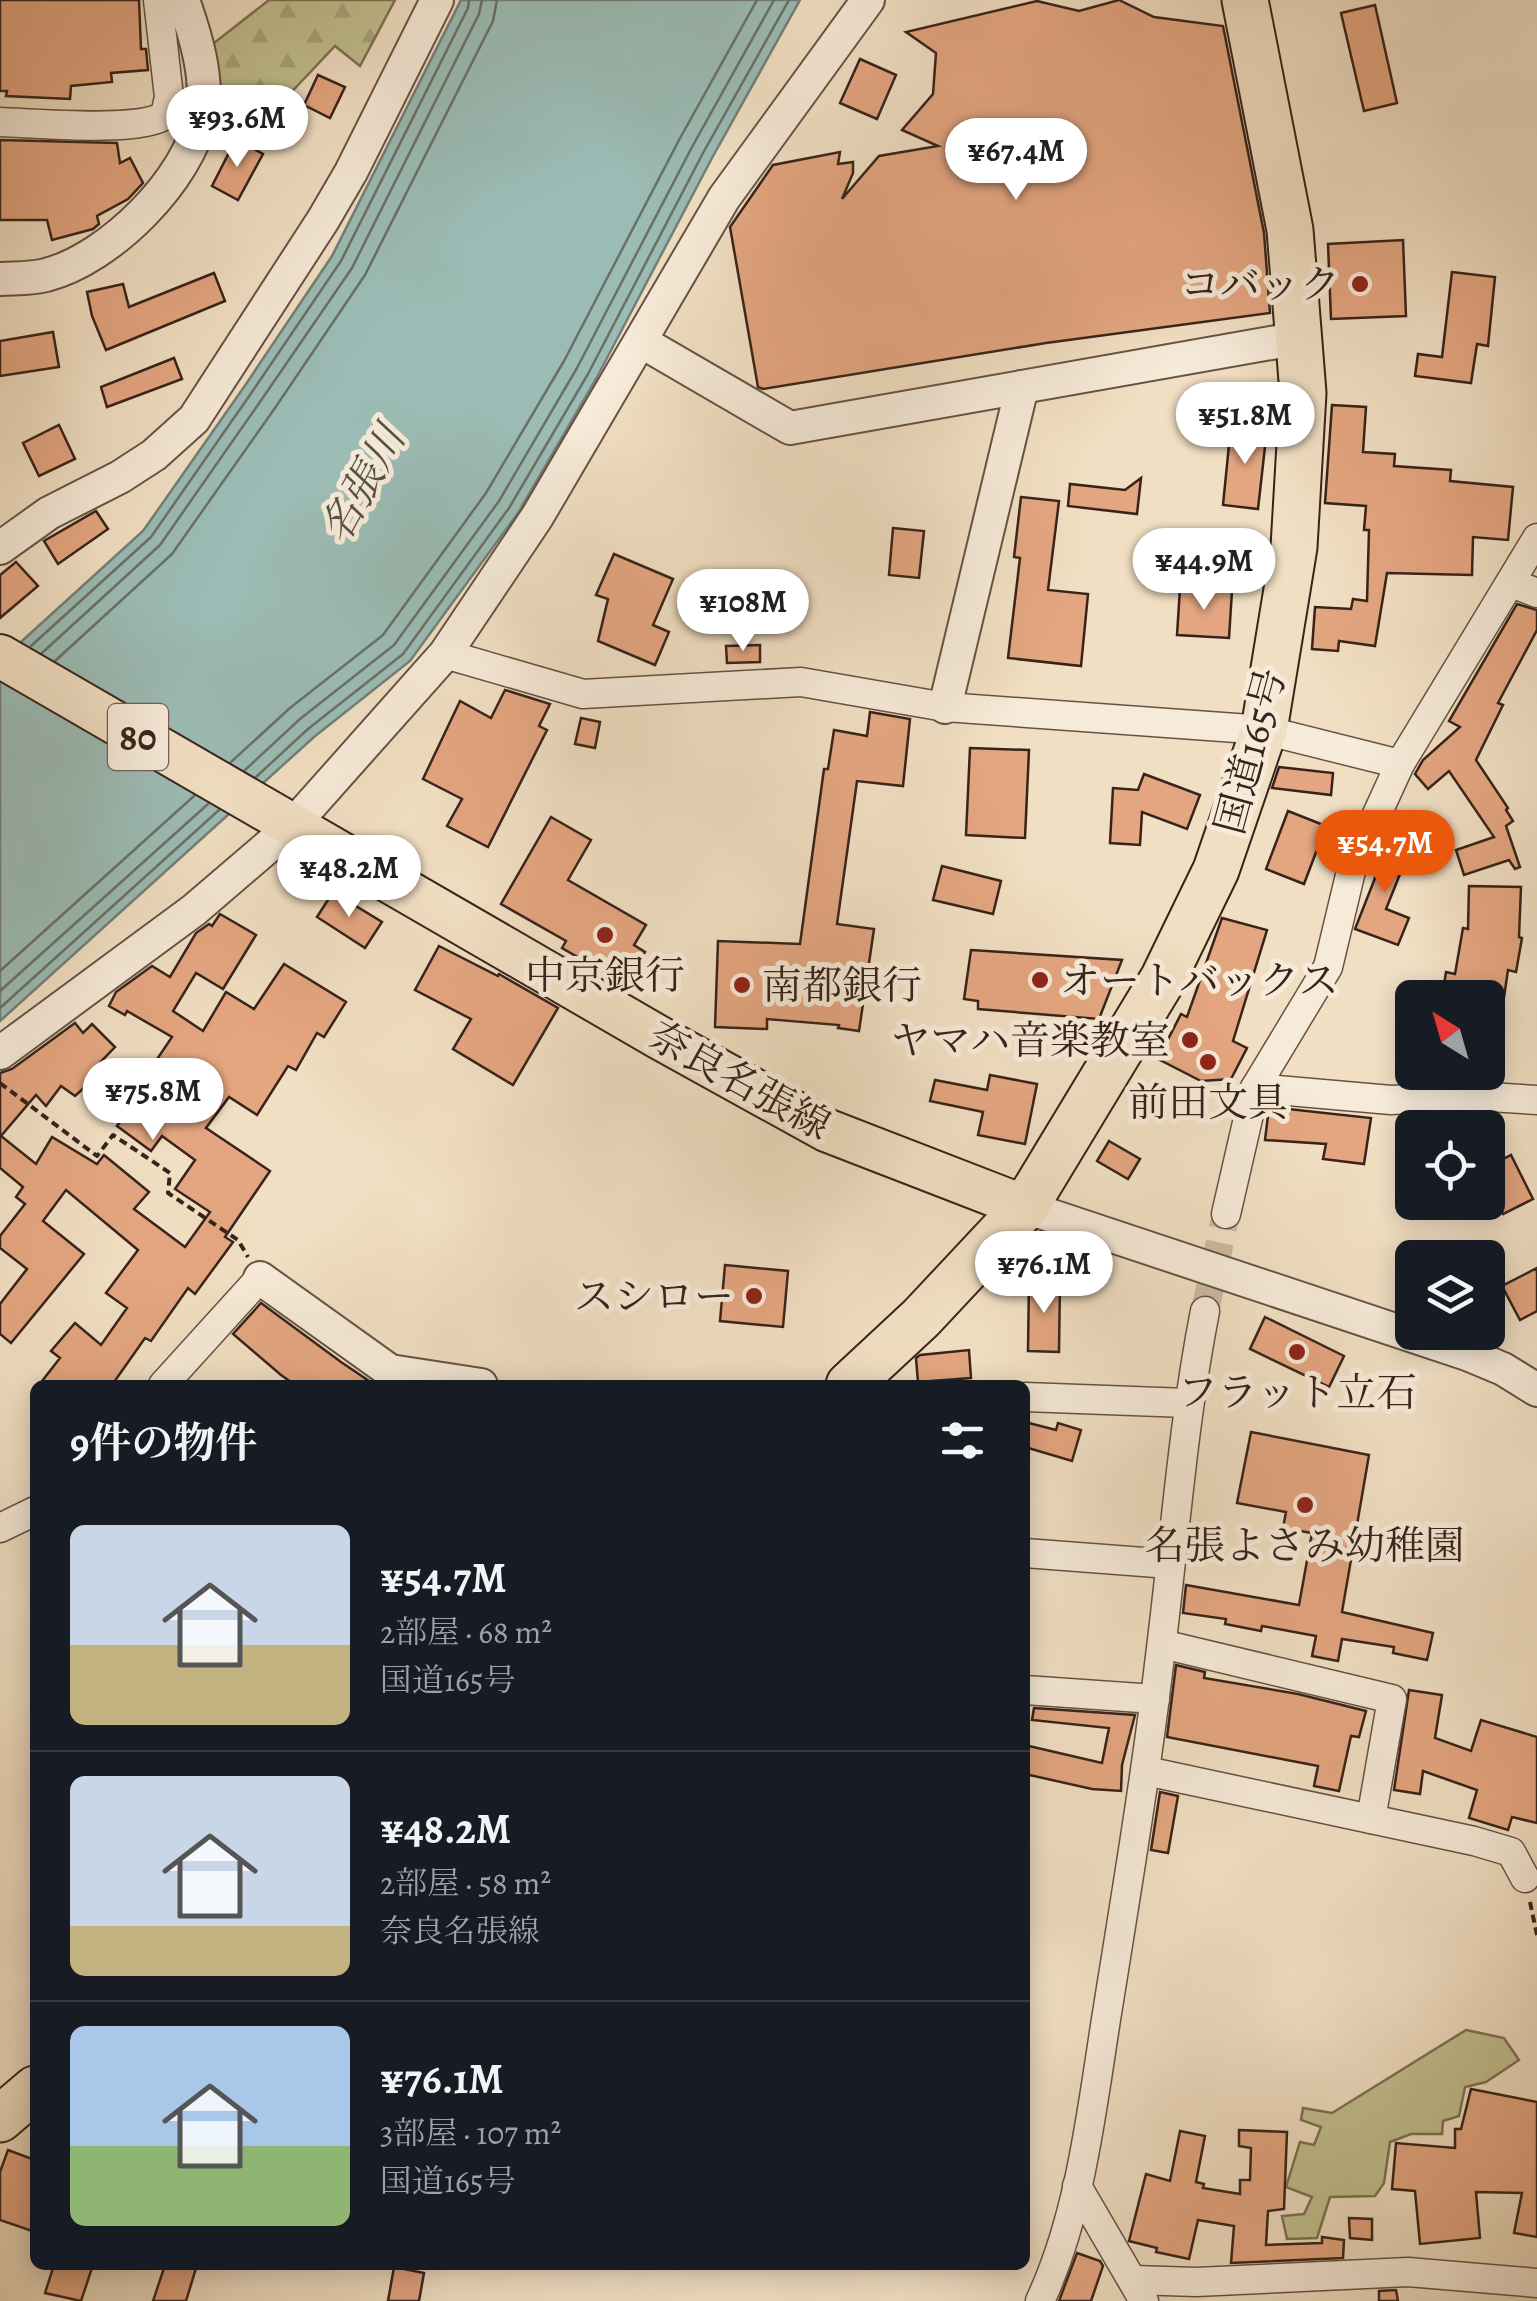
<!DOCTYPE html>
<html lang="ja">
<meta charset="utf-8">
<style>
:root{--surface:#171b24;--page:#20242c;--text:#f1f3f6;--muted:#9ea1a6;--line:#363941;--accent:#ea580c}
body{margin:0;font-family:Alegreya,"Noto Serif JP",serif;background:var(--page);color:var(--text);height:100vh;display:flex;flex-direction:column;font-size:38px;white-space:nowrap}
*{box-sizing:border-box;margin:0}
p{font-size:32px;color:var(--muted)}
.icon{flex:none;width:55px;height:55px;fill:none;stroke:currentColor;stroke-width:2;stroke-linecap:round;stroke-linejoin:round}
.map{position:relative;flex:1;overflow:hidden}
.sheet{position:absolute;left:30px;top:1380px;width:1000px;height:890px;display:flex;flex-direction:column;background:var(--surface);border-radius:15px;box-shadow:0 5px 25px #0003}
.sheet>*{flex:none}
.needle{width:65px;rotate:323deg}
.controls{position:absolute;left:1395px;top:980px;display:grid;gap:20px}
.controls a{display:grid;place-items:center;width:110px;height:110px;border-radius:15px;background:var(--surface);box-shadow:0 5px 25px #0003;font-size:50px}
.price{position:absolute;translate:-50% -85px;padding:0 22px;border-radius:35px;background:#fff;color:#222;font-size:32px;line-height:65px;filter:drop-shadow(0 2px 5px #0008)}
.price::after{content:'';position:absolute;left:50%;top:60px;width:30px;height:22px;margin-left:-15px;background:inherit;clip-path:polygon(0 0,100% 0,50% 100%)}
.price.current{background:var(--accent);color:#fff}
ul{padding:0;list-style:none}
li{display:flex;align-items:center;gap:30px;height:250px;padding:0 40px}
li+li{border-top:2px solid var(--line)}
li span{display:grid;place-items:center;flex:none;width:280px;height:200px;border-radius:15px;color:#555}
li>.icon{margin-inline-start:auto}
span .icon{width:120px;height:120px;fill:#fffc;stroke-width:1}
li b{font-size:42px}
h2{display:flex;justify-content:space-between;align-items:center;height:120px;padding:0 40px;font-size:42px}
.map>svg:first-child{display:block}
.grass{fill:#c2c08f;stroke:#7c7254;stroke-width:2.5}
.forest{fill:url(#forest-firs);stroke:#7c7254;stroke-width:2.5}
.water{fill:#9bbcb5;stroke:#737f77;stroke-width:2.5}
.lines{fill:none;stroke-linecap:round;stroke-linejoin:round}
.shore{stroke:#697068;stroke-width:2.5}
.building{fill:#e4a681;stroke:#37231a;stroke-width:2.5}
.minor-tunnel{stroke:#ccb9a1;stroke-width:28;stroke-dasharray:28 14;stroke-linecap:butt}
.minor-casing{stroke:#665244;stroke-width:31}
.tertiary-casing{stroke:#665244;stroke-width:36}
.primary-casing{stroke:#37231a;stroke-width:46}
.trunk-casing{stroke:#37231a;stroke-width:49}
.path{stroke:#37231a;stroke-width:4;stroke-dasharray:8 5;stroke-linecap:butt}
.minor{stroke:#f6ead8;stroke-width:28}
.tertiary{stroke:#f6ead8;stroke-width:32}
.primary{stroke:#f1dfc3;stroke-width:42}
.trunk{stroke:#f1dfc3;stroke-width:45}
.poi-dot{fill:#8f2418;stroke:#f6ead8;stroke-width:4}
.labels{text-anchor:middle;stroke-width:10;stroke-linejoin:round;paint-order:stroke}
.shield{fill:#f6ead8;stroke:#705f53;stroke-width:2.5}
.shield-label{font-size:38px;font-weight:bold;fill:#37231a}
.poi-label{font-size:40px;fill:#37231a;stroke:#f6ead8}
.street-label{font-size:40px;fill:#37231a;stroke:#f6ead8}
.water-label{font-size:42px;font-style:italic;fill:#555148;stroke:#f6ead8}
</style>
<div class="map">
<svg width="1537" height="2301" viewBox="0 0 1537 2301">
<defs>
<pattern id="forest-firs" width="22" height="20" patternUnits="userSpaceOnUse" patternTransform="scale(2.5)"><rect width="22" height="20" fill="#c2c08f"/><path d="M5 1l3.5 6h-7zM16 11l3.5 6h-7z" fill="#a7a57b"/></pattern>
</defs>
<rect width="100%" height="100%" fill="#f1dfc3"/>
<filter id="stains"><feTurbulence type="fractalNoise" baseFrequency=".002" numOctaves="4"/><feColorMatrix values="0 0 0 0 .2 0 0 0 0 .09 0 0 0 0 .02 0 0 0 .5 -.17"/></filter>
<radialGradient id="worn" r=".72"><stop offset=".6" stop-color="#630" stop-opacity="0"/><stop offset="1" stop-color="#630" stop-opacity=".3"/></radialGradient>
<polygon class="grass" points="1466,2030 1504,2038 1519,2060 1486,2082 1465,2087 1459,2116 1443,2121 1442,2134 1411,2134 1390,2142 1384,2183 1375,2196 1330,2197 1317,2238 1287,2239 1282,2216 1304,2214 1312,2197 1286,2187 1300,2142 1314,2145 1321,2127 1301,2120 1303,2108 1332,2113"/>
<polygon class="forest" points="269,0 395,0 360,66 335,46 283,101 258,112 216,100 214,43"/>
<polygon class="water" points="461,0 800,0 712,158 596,379 518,513 410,661 314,737 0,1021 0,661 143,531 244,387 332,256"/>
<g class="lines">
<g class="shore">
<polyline points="31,646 151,537 252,392 341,261 468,8 469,0"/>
<polyline points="42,653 160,545 262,399 352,268 479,14 482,0"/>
<polyline points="55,661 172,554 275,408 365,275 493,21 497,0"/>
<polyline points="231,762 290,708 383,635 486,493 564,361 679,140 757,0"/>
<polyline points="245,770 300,719 394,645 499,501 577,368 692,147 774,0"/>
<polyline points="256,777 308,729 403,654 509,508 588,374 703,153 789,0"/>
<polyline points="0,971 194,796"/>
<polyline points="0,991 208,804"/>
<polyline points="0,1008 219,810"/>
</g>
</g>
<g class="building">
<polygon points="0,0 139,0 141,49 146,49 148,70 111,73 112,82 71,86 70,99 6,96 7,91 0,91"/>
<polygon points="1119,0 1154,17 1223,26 1264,233 1270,313 1046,343 763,389 758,387 730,227 773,165 840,152 838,164 853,162 853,173 842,199 879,156 938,146 902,130 933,94 936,53 906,32 1037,1 1079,11"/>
<polygon points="1375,5 1397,103 1364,111 1341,13"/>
<polygon points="860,59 896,75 877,119 840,103"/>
<polygon points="318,75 345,87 330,118 304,105"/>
<polygon points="236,139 263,154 238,200 212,186"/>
<polygon points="0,140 117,143 120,163 130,158 143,183 128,199 97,216 99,224 93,229 52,240 47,220 0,220"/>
<polygon points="1403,240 1406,316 1331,319 1328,244"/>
<polygon points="1452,272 1495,277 1488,346 1477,344 1471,383 1415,376 1418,354 1442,357"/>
<polygon points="214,273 225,301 106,350 92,316 87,292 123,284 129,307"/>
<polygon points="53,332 59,367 0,376 0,341"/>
<polygon points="174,358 182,379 107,407 101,387"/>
<polygon points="1332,405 1366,407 1363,452 1395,454 1394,466 1451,470 1450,481 1513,487 1508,540 1473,537 1472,575 1387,573 1375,646 1339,641 1338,651 1312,649 1315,607 1351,609 1353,599 1367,601 1369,530 1364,530 1366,506 1325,503"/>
<polygon points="59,425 75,459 39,476 23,443"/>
<polygon points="1231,425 1267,429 1258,509 1223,505"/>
<polygon points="1141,478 1137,514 1068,506 1070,484 1125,490"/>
<polygon points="1021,497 1059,501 1048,590 1088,594 1081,666 1008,658 1020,558 1014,557"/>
<polygon points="96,511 108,529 58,564 44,541"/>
<polygon points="893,528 924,531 919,578 889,575"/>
<polygon points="614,554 673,579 653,625 669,632 655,665 598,641 608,599 596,595"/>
<polygon points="16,562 38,586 0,618 0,575"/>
<polygon points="1180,588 1232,591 1229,638 1177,635"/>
<polygon points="1517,604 1537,610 1537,630 1498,703 1503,705 1476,760 1508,808 1506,810 1513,821 1506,826 1520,867 1515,869 1509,860 1464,875 1456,850 1494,837 1449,771 1428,789 1415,774 1423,760 1460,727 1449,721"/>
<polygon points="760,645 760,662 727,663 726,646"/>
<polygon points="505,690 550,704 539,726 547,730 488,847 447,826 462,799 423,779 460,701 491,718"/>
<polygon points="870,712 910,719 903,786 857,781 837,924 874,929 859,1031 838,1028 839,1025 767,1019 767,1029 715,1027 718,941 800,944 824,769 828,769 834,730 867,736"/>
<polygon points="581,718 600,722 595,748 575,744"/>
<polygon points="970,748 1029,750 1025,838 966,835"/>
<polygon points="1279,767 1333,773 1331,795 1272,788"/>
<polygon points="1144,774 1200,795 1187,829 1142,812 1140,845 1110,843 1113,788 1138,790"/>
<polygon points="1288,811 1326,826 1304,884 1266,869"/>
<polygon points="551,817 591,840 568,880 646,925 634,945 645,952 626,985 562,948 566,941 501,904"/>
<polygon points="1386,837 1410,849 1386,909 1409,918 1398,945 1355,929 1377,873 1371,870"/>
<polygon points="942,866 1001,881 993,914 933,900"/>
<polygon points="1469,886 1521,887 1519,937 1522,938 1516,972 1508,970 1498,1038 1488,1037 1488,998 1442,998 1446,972 1455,974 1463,928 1468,929"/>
<polygon points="333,892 382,922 365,948 317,917"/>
<polygon points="220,914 256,935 223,989 196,973 173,1011 203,1031 226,992 254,1009 284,964 346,1002 324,1037 317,1033 296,1070 288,1066 257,1115 229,1097 206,1128 270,1171 225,1237 233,1242 195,1294 188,1288 151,1341 145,1338 112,1385 39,1385 60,1358 51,1351 75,1323 101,1345 127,1308 106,1293 138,1250 66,1190 43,1221 84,1254 11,1343 0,1334 0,1304 27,1269 0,1248 0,1236 25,1204 16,1197 23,1187 0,1168 0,1073 12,1069 75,1023 83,1033 92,1024 115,1047 89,1074 94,1079 75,1096 61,1086 46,1106 36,1095 1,1136 36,1164 52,1137 97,1164 104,1155 149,1192 134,1209 185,1247 210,1212 175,1189 195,1160 162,1136 151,1151 117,1126 148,1083 143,1080 172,1037 127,1011 125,1015 109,1006 116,992 152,966 170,977 196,933 209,924 212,926"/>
<polygon points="1222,918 1267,930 1233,1041 1247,1048 1231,1079 1201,1081 1158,1059 1181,1014 1187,1017"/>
<polygon points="439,946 498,976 499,974 558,1008 513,1085 453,1049 471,1019 415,990"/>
<polygon points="971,950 1122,960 1099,1019 978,1009 978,1001 964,999"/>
<polygon points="990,1075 1037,1084 1025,1144 978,1135 983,1112 930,1101 935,1080 987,1090"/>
<polygon points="1269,1107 1371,1118 1364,1164 1323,1159 1326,1144 1265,1140"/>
<polygon points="1109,1141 1140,1159 1128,1179 1097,1161"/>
<polygon points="1511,1155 1533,1199 1503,1214 1488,1183 1488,1167"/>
<polygon points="725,1265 788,1271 783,1327 720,1321"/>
<polygon points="1537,1268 1537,1311 1520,1320 1502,1286"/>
<polygon points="1029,1281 1060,1282 1059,1352 1028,1351"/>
<polygon points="261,1303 341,1362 375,1385 295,1385 281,1375 233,1334"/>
<polygon points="1265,1317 1344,1356 1329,1387 1250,1349"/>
<polygon points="969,1350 971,1378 918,1382 916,1358 920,1355"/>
<polygon points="1025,1422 1056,1430 1058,1423 1081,1430 1072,1461 1025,1447"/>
<polygon points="1251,1432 1369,1455 1342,1612 1433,1633 1427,1660 1393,1653 1394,1647 1342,1639 1338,1661 1312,1656 1316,1636 1262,1626 1261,1631 1225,1624 1226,1619 1183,1613 1186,1585 1299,1605 1312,1533 1283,1528 1286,1512 1237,1503"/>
<polygon points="1176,1665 1205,1672 1204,1678 1298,1694 1366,1711 1359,1737 1351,1736 1339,1791 1314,1786 1318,1766 1167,1737"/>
<polygon points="1409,1690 1442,1695 1435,1738 1471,1751 1481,1720 1537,1737 1537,1823 1512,1817 1508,1830 1469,1818 1477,1790 1423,1771 1420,1794 1394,1790"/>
<polygon points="1034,1708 1135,1715 1122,1765 1121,1791 1092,1789 1025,1774 1025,1750 1028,1751 1029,1746 1102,1763 1109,1728 1032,1720"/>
<polygon points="1160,1792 1178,1796 1168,1853 1151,1850"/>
<polygon points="1471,2089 1537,2102 1537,2237 1514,2233 1522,2193 1476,2192 1480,2238 1420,2244 1415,2191 1392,2189 1396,2143 1455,2148 1455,2129 1461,2129"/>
<polygon points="1239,2130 1287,2132 1284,2209 1268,2211 1266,2245 1322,2243 1322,2237 1344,2240 1343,2258 1231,2263 1234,2226 1198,2220 1189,2259 1156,2252 1157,2248 1129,2241 1146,2174 1170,2181 1180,2131 1205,2136 1196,2182 1204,2184 1203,2188 1240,2194 1240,2180 1250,2180 1251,2148 1239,2146"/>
<polygon points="8,2150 35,2160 35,2232 0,2220 0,2172"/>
<polygon points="1349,2218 1372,2219 1372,2240 1350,2238"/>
<polygon points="1077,2253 1100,2261 1103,2266 1091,2301 1059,2301"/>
<polygon points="54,2265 93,2265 81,2301 45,2293"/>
<polygon points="165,2265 197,2265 186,2301 153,2301"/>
<polygon points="394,2267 424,2273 419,2301 388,2301"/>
<polygon points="1396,2290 1398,2301 1379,2301 1379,2291"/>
</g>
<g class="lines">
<polyline class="minor-tunnel" points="1205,1311 1226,1214"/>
<g class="minor-casing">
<g id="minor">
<path d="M0 122C35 123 141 133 165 115L169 97 158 0"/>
<polyline points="1512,583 1537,593"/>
<polyline points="445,654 583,694 801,682 945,707 1264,730 1400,764"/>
<polyline points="1255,1088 1391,1100 1473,1096 1537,1100"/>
<polyline points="1226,1214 1255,1088 1328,967 1351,871 1400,764 1537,538"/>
<polyline points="163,1385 260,1278"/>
<polyline points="1025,1397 1187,1403"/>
<polyline points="0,1528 35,1511"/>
<polyline points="1025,1553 1170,1564"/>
<polyline points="1162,1644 1392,1699 1371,1819"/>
<polyline points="1025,1690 1155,1699"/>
<polyline points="1146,1771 1474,1841 1511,1852 1525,1878"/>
<polyline points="1077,2186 1144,2301"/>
<polyline points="1134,2280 1196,2282 1408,2272 1537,2283"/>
<path d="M1040 2301C1082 2211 1092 2105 1108 2007 1127 1888 1147 1769 1161 1648 1175 1536 1183 1423 1205 1311"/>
</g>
</g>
<g class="tertiary-casing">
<g id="tertiary">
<path d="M0 279C15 278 32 279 46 275 111 258 189 179 202 114 209 78 195 34 183 0"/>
<polyline points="642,342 790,428 1299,338"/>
<polyline points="0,548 49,513 120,477 154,455 194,419 323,220 351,172 437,0"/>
<polyline points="945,707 1022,387"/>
<polyline points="0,1053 194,910 292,826 445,654 537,517 724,198 868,0"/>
<polyline points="1025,1207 1467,1354 1503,1369 1537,1390"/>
<polyline points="260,1278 390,1371 481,1385"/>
</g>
</g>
<g class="primary-casing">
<polyline id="primary" points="0,656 660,1038 826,1130 1025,1207"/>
</g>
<g class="trunk-casing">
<g id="trunk">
<polyline points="849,1385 921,1318 1025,1207 1163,979 1216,870 1264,730 1294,547 1303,393 1290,230 1245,0"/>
<polyline points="0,2119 35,2089"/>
</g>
</g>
<g class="path">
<polyline points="0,1083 97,1156 113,1135 170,1173 168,1193 238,1240 248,1257"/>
<polyline points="1530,1902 1537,1935"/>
</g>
<use href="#minor" class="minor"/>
<use href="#tertiary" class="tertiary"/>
<use href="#primary" class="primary"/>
<use href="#trunk" class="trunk"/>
</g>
<g class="poi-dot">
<circle cx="1360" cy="284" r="10"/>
<circle cx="605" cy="935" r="10"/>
<circle cx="1040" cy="980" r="10"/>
<circle cx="742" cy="985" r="10"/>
<circle cx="1190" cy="1040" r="10"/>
<circle cx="1208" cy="1062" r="10"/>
<circle cx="754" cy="1296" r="10"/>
<circle cx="1297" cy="1352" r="10"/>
<circle cx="1305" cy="1505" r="10"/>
</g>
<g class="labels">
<rect class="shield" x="108" y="704" width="60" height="66" rx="8"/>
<g class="shield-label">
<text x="138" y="750">80</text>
</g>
<g class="poi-label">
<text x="1340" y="298" text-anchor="end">コバック</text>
<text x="605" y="989">中京銀行</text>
<text x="1060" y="994" text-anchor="start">オートバックス</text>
<text x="762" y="999" text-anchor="start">南都銀行</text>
<text x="1170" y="1054" text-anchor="end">ヤマハ音楽教室</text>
<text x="1208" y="1116">前田文具</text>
<text x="734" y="1310" text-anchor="end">スシロー</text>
<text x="1297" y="1406">フラット立石</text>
<text x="1305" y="1559">名張よさみ幼稚園</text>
</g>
<g class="street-label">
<text transform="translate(1250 751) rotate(-75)" y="14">国道165号</text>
<text transform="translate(740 1080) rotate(29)" y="14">奈良名張線</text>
</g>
<g class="water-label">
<text transform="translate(362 484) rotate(-61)" y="15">名張川</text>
</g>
</g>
<rect width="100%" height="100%" filter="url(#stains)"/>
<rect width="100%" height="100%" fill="url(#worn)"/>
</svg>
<div class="controls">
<a><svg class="needle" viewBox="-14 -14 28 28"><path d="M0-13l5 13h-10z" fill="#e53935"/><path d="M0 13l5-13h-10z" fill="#9ea1a6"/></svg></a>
<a><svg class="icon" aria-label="locate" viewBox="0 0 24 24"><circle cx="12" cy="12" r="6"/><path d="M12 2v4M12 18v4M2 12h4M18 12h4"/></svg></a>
<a><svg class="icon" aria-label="layers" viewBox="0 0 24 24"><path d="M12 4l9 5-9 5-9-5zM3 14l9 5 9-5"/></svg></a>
</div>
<b class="price" style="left:237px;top:170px">¥93.6M</b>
<b class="price" style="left:1016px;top:203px">¥67.4M</b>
<b class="price" style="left:1245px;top:467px">¥51.8M</b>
<b class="price" style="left:1204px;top:613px">¥44.9M</b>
<b class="price" style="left:743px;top:654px">¥108M</b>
<b class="price current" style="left:1385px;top:895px">¥54.7M</b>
<b class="price" style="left:349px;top:920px">¥48.2M</b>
<b class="price" style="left:153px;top:1143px">¥75.8M</b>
<b class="price" style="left:1044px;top:1316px">¥76.1M</b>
<section class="sheet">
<h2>9件の物件<svg class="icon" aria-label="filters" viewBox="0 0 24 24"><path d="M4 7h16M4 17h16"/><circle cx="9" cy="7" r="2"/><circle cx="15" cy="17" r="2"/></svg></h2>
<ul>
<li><span style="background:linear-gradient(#c9d6e8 60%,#c2b280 0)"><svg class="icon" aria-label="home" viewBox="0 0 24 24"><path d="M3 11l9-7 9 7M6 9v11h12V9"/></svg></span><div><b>¥54.7M</b><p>2部屋 · 68 m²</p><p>国道165号</p></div></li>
<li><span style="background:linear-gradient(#c9d6e8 75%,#c2b280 0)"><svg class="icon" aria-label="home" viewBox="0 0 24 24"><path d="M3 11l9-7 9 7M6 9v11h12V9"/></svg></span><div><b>¥48.2M</b><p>2部屋 · 58 m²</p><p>奈良名張線</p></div></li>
<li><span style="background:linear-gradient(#a9c7e8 60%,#8fb573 0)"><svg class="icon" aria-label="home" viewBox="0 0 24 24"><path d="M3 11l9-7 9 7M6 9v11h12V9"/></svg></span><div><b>¥76.1M</b><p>3部屋 · 107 m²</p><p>国道165号</p></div></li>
</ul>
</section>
</div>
